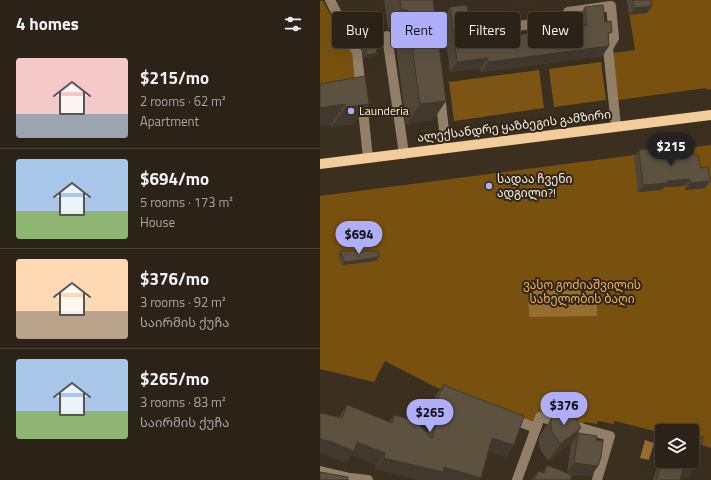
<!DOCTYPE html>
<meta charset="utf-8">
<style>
:root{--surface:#2c2318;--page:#382f25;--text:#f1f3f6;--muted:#a6a4a2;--line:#484037;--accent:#afaefa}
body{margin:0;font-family:"Titillium Web","Noto Sans Georgian",sans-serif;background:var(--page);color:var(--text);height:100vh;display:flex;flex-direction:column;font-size:15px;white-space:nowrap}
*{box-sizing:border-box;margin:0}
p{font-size:13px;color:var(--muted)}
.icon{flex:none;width:22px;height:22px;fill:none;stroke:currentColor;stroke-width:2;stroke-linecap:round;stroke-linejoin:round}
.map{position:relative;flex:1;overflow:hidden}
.sheet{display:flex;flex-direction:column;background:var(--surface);width:320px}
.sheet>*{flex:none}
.guide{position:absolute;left:12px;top:12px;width:319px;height:36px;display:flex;gap:8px}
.controls{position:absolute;left:335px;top:424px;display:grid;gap:8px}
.controls a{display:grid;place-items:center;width:44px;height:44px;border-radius:4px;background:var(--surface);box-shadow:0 4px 16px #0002,0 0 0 1px var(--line);font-size:20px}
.price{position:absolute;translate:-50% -34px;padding:0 9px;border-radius:14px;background:var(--accent);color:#111;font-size:13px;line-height:26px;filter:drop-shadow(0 1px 2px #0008)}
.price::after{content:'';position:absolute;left:50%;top:24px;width:12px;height:9px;margin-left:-6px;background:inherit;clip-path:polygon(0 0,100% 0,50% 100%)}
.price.on{background:#222;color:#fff}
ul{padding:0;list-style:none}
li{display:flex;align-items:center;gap:12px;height:100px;padding:0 16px}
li+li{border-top:1px solid var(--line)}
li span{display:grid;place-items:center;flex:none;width:112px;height:80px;border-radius:4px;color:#555}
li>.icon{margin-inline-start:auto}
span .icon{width:48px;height:48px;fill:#fffc;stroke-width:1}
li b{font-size:17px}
h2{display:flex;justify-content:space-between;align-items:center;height:48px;padding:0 16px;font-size:17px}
.chip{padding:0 14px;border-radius:4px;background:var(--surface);box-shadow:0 4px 16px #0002,0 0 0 1px var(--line);font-size:14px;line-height:36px}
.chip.on{background:var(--accent);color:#111}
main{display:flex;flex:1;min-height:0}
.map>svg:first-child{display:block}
.green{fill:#78510f}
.forest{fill:#7c5514}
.water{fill:#976e32}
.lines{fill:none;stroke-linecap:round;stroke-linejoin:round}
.minor{stroke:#917f67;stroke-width:10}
.major{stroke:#f2cc99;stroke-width:10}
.wall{fill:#504637}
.shaded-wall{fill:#41392d}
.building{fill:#5d5140;stroke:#41392d}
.poi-dot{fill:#afaefa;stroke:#312616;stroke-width:1.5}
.labels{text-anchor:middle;stroke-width:4;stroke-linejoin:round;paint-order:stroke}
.poi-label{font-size:12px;fill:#f6efe5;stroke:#312616;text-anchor:start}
.street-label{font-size:12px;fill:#f6efe5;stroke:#312616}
.park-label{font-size:12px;fill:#eeb35e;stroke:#312616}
</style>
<main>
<section class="sheet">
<h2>4 homes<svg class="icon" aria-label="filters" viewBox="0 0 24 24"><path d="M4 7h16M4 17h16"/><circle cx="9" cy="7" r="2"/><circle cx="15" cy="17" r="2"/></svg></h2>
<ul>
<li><span style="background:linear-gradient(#f6c9c9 70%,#9aa5b1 0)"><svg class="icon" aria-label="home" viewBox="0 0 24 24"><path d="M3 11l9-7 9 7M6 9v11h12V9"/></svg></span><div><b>$215/mo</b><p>2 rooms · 62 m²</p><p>Apartment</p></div></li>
<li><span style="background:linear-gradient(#a9c7e8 65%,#8fb573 0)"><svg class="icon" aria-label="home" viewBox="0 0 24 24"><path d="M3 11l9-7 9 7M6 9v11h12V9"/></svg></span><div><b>$694/mo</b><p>5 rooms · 173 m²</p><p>House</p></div></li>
<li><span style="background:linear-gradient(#ffd9b3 65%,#b9a48a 0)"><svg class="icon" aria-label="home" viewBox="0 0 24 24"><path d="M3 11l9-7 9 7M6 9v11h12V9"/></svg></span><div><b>$376/mo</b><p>3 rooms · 92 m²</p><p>საირმის ქუჩა</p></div></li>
<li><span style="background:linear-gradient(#a9c7e8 65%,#8fb573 0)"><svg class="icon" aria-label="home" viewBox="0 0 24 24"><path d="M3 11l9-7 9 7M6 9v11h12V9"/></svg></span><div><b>$265/mo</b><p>3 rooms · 83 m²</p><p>საირმის ქუჩა</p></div></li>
</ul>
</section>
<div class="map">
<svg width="391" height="480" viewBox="0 0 391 480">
<rect width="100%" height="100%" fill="#3b2f20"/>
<g class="green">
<polygon points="307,0 391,0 391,89 386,90 386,88 298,100 293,53 315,50"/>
<polygon points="0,1 3,1 32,54 36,85 0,89"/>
<polygon points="391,145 391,448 372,442 372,431 342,431 342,433 295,421 293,424 278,421 277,424 265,422 262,427 216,414 212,424 117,388 65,361 54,382 0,369 0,196"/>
</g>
<g class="forest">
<polygon points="281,62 286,100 234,107 229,69"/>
<polygon points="219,70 224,108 134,121 129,82"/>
</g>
<g class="water">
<polygon points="277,289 277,316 209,317 208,290"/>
<polygon points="325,440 334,443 329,460 320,458"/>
</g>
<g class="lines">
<g class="minor">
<polyline points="10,0 37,53 48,158"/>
<polyline points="189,27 245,20 248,12 291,6 294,38 288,48 296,126"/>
<polyline points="67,36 84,154"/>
<polyline points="120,95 126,148"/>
<polyline points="189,418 216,428"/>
<polyline points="0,471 30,478 48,480"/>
<polyline points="197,480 220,417 290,436 277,480"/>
</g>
<polyline class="major" points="0,164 391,115"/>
</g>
<g class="wall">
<polygon points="64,0 113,0 126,101 113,120 86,124 74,29 68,30"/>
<polygon points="307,0 331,0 332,6 327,13 309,15"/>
<polygon points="130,7 184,37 259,27 258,17 265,7 285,22 289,46 282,56 161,72 160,68 130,72 123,18"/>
<polygon points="43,42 57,53 54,57 44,58 41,46"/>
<polygon points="12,82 49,104 34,124 11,127"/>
<polygon points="319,150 351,157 373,155 381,168 390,181 385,188 365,190 365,186 344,187 342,190 318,192 314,157"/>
<polygon points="20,251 56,261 22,265 18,255"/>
<polygon points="124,384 194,445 186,457 169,451 161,478 159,480 120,480 118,479 118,480 99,480 55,469 57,465 31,455 26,463 4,454 0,453 0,413 19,417 27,405 69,422 74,415 107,434 110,423 105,421 116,395"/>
<polygon points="232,417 249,445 228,461 219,447 219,438 221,434"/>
<polygon points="258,433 276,440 278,466 271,476 248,474 250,480 212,480 218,471 222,473 227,465 247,473 251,444"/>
<polygon points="342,447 342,461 374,469 368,478 361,477 360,480 333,480"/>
</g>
<g class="shaded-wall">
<polygon points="332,6 327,13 309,15 314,8"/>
<polygon points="81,10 87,10 74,29 68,30"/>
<polygon points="289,46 282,56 161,72 168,62"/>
<polygon points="57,53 54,57 44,58 47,55"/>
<polygon points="168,58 160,68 130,72 137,62"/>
<polygon points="126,101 113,120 86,124 100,104"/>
<polygon points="25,104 11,125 0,126 0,108"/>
<polygon points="49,104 34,124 11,127 26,107"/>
<polygon points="370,179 365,186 344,187 342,190 318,192 323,185 347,181"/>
<polygon points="390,181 385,188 365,190 370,183"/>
<polygon points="59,257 56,261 22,265 25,262"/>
<polygon points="113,409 118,411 110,423 105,421"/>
<polygon points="261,428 249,445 228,461 240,444"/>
<polygon points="172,438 194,445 186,457 164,449"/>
<polygon points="0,439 37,442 65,453 57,465 31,455 26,463 4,454 0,453"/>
<polygon points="64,458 124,467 161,478 159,480 120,480 118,479 118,480 99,480 55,469"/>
<polygon points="254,463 278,466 271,476 247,473"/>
<polygon points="364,466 374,469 368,478 357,476"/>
</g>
<g class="building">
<polygon points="80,0 113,0 126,101 100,104 87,10 81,10"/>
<polygon points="313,0 331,0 332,6 314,8"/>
<polygon points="147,5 149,18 181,13 184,37 267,25 265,7 283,5 285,22 291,21 292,31 291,33 288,33 289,46 168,62 168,58 137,62 130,7"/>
<polygon points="55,41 57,53 47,55 43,42"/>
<polygon points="45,76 49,104 26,107 25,104 0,108 0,84"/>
<polygon points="341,148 351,157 358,149 373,148 373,155 378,155 381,168 388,167 390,181 370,183 370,179 347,181 347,183 323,185 319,150"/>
<polygon points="20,251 58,251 59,257 25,262"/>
<polygon points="124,384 128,387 204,416 194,445 172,438 161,478 124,467 123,472 64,458 65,453 37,442 34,451 12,442 0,439 0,413 22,418 27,405 72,423 74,415 96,421 112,439 118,411 113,409"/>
<polygon points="243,410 250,412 254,415 261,428 240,444 231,430 231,421 232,417"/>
<polygon points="351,428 363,431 351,431"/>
<polygon points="258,433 277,436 276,440 283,441 281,457 278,466 254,463"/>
<polygon points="372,433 383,437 374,469 364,466 360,480 337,480 342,461 372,461"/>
<polygon points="227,465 252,475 250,480 215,480 218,471 224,473"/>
<polygon points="0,472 28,477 28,480 0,480"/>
</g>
<g class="poi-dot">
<circle cx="31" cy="111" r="4"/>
<circle cx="169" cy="186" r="4"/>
</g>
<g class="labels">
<g class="poi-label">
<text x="39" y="115">Launderia</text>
<text x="177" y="183">სადაა ჩვენი<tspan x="177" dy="14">ადგილი?!</tspan></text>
</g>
<g class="street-label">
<text transform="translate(194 126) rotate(-7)" y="4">ალექსანდრე ყაზბეგის გამზირი</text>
</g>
<g class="park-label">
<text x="262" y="289">ვასო გოძიაშვილის<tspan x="262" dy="14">სახელობის ბაღი</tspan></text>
</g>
</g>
</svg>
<div class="controls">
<a><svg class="icon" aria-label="layers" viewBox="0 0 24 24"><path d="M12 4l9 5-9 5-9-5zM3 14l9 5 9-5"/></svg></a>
</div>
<b class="price on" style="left:351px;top:167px">$215</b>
<b class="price" style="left:39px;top:255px">$694</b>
<b class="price" style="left:244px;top:426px">$376</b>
<b class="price" style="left:110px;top:433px">$265</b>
<div class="guide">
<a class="chip">Buy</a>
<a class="chip on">Rent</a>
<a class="chip">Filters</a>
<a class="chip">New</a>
</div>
</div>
</main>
